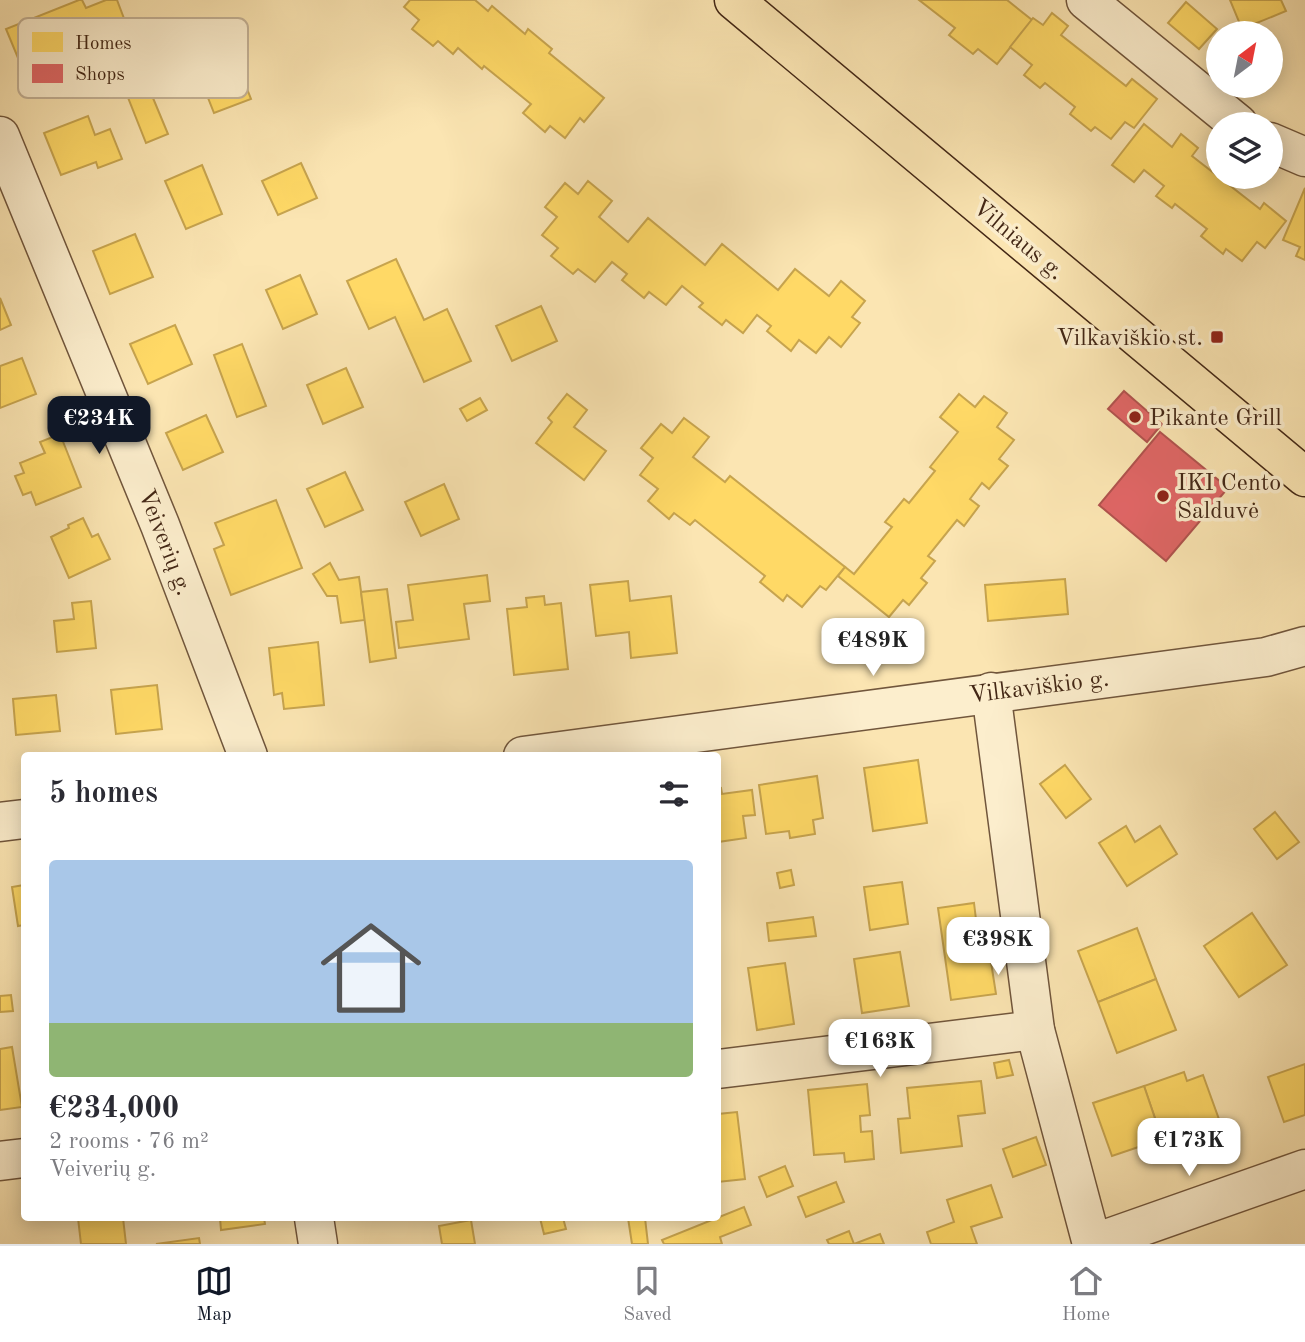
<!DOCTYPE html>
<meta charset="utf-8">
<style>
:root{--surface:#fff;--page:#f2f2f3;--text:#2b2b33;--muted:#7c7c81;--line:#e1e1e2;--accent:#111827}
body{margin:0;font-family:"Old Standard TT",serif;background:var(--page);color:var(--text);height:100vh;display:flex;flex-direction:column;font-size:26px;white-space:nowrap}
*{box-sizing:border-box;margin:0}
p{font-size:23px;color:var(--muted)}
.icon{flex:none;width:38px;height:38px;fill:none;stroke:currentColor;stroke-width:2;stroke-linecap:round;stroke-linejoin:round}
.map{position:relative;flex:1;overflow:hidden}
.sheet{position:absolute;left:21px;top:752px;width:700px;height:469px;display:flex;flex-direction:column;background:var(--surface);border-radius:7px;box-shadow:0 4px 18px #0003}
.sheet>*{flex:none}
.needle{width:46px;rotate:32deg}
.buttons{position:absolute;left:1206px;top:21px;display:grid;gap:14px}
.buttons a{display:grid;place-items:center;width:77px;height:77px;border-radius:50%;background:var(--surface);box-shadow:0 4px 18px #0003;font-size:35px}
.price{position:absolute;translate:-50% -60px;padding:0 16px;border-radius:14px;background:#fff;color:#222;font-size:23px;line-height:46px;filter:drop-shadow(0 2px 4px #0008)}
.price::after{content:'';position:absolute;left:50%;top:42px;width:21px;height:16px;margin-left:-10px;background:inherit;clip-path:polygon(0 0,100% 0,50% 100%)}
.price.active{background:var(--accent);color:#fff}
ul{padding:0;list-style:none}
li{display:grid;align-content:center;gap:14px;height:371px;padding:0 28px}
li+li{border-top:2px solid var(--line)}
li span{display:grid;place-items:center;height:217px;border-radius:7px;color:#555}
li>.icon{margin-inline-start:auto}
span .icon{width:126px;height:126px;fill:#fffc;stroke-width:1}
li b{font-size:30px}
h2{display:flex;justify-content:space-between;align-items:center;height:84px;padding:0 28px;font-size:30px}
.tabs{display:flex;justify-content:space-around;align-items:center;height:98px;border-top:2px solid var(--line);background:var(--surface);font-size:19px;color:var(--muted)}
.tabs a{display:grid;justify-items:center;gap:4px}
.tabs .active{color:var(--accent)}
.map>svg:first-child{display:block}
.homes{fill:#ffd966;stroke:#c7a44e;stroke-width:2}
.shops{fill:#e06666;stroke:#b1534e;stroke-width:2}
.lines{fill:none;stroke-linecap:round;stroke-linejoin:round}
.minor-casing{stroke:#71563c;stroke-width:41}
.highway-casing{stroke:#432715;stroke-width:41}
.minor{stroke:#fceecd;stroke-width:38}
.highway{stroke:#fbe5b2;stroke-width:38}
.poi-dot{fill:#8f2418;stroke:#fceecd;stroke-width:2.5}
.labels{text-anchor:middle;stroke-width:7;stroke-linejoin:round;paint-order:stroke}
.street-label{font-size:24px;fill:#432715;stroke:#fceecd}
.poi-label{font-size:24px;fill:#432715;stroke:#fceecd;text-anchor:start}
.key{fill:#fceecd;stroke:#c4b296;stroke-width:2}
.key-label{font-size:19px;fill:#432715}
</style>
<div class="map">
<svg width="1305" height="1244" viewBox="0 0 1305 1244">
<rect width="100%" height="100%" fill="#fbe5b2"/>
<filter id="stains"><feTurbulence type="fractalNoise" baseFrequency=".00286" numOctaves="4"/><feColorMatrix values="0 0 0 0 .2 0 0 0 0 .09 0 0 0 0 .02 0 0 0 .5 -.17"/></filter>
<radialGradient id="worn" r=".72"><stop offset=".6" stop-color="#630" stop-opacity="0"/><stop offset="1" stop-color="#630" stop-opacity=".3"/></radialGradient>
<g class="homes">
<polygon points="79,0 82,0 86,8 106,0 117,0 137,53 107,64 104,57 30,87 6,29"/>
<polygon points="410,0 475,0 488,11 492,6 525,34 528,29 552,49 549,53 604,98 584,122 580,118 565,138 550,126 545,132 523,113 531,104 484,66 482,69 458,48 453,54 438,41 433,46 412,29 419,20 404,7"/>
<polygon points="919,0 1007,0 1032,20 997,64 978,49 973,54 949,35 955,28"/>
<polygon points="1230,0 1281,0 1286,11 1242,29"/>
<polygon points="1186,2 1217,29 1199,49 1168,23"/>
<polygon points="1052,13 1068,26 1061,35 1126,86 1132,79 1157,99 1134,128 1125,122 1111,139 1095,127 1091,131 1070,114 1075,107 1045,83 1040,88 1024,75 1032,65 1010,47 1033,18 1043,25"/>
<polygon points="236,61 251,99 214,113 199,75"/>
<polygon points="148,86 168,134 146,143 127,95"/>
<polygon points="88,116 95,135 110,129 122,159 98,168 96,162 61,175 44,133"/>
<polygon points="1144,124 1172,147 1181,134 1198,148 1192,156 1260,209 1264,203 1286,221 1265,248 1257,242 1242,261 1226,249 1223,254 1201,236 1207,229 1175,204 1172,208 1156,196 1164,186 1144,170 1134,182 1112,165"/>
<polygon points="301,163 317,198 278,215 262,181"/>
<polygon points="202,165 222,214 186,229 165,181"/>
<polygon points="588,181 612,201 599,217 628,242 648,218 705,265 722,244 778,290 795,269 829,296 841,281 865,301 852,317 860,323 841,347 829,337 816,353 799,340 791,351 767,331 771,326 757,315 743,333 726,320 722,325 699,307 703,303 682,286 666,305 649,292 644,298 622,280 627,274 612,262 595,282 578,269 573,274 551,256 558,248 542,235 557,217 545,207 565,183 578,194"/>
<polygon points="1305,188 1305,260 1296,256 1300,247 1283,240"/>
<polygon points="135,234 153,277 110,294 93,251"/>
<polygon points="396,259 424,320 447,309 471,361 424,382 395,317 369,329 347,281"/>
<polygon points="300,275 317,314 283,329 266,290"/>
<polygon points="0,298 11,325 0,330"/>
<polygon points="541,306 557,341 512,361 496,326"/>
<polygon points="175,325 192,364 148,384 130,344"/>
<polygon points="242,344 266,406 237,417 214,355"/>
<polygon points="22,358 36,394 0,408 0,366"/>
<polygon points="346,368 363,407 323,424 307,385"/>
<polygon points="567,394 587,410 574,427 606,451 584,480 536,443 552,422 548,418"/>
<polygon points="959,394 975,407 984,396 1007,413 997,427 1014,440 999,459 1008,466 989,489 982,483 970,499 979,506 964,526 957,520 928,556 935,561 921,578 927,583 909,605 903,600 889,617 838,576 845,567 854,574 892,527 885,522 904,499 909,503 935,471 930,467 958,432 940,417"/>
<polygon points="480,398 487,410 467,421 460,409"/>
<polygon points="206,415 223,452 183,470 166,433"/>
<polygon points="684,418 709,437 693,457 725,482 730,476 845,567 826,590 820,586 802,607 787,595 783,601 760,582 765,576 695,520 690,525 674,513 669,519 648,501 658,489 640,475 653,458 641,448 661,424 672,433"/>
<polygon points="60,434 81,487 36,505 31,492 23,495 15,476 24,473 20,463 45,453 40,442"/>
<polygon points="345,472 363,510 325,527 307,489"/>
<polygon points="444,484 459,519 421,536 405,502"/>
<polygon points="276,500 302,568 231,595 214,549 224,545 215,523"/>
<polygon points="83,518 92,537 98,534 110,559 69,578 51,537 69,528 68,525"/>
<polygon points="330,563 339,580 359,577 365,620 341,623 337,596 327,596 313,574"/>
<polygon points="487,575 490,601 464,604 469,639 399,648 396,622 413,620 408,585"/>
<polygon points="1065,579 1068,614 988,621 985,585"/>
<polygon points="628,581 630,601 671,596 677,653 631,658 629,632 596,636 590,585"/>
<polygon points="387,589 396,658 370,662 361,592"/>
<polygon points="544,596 545,605 561,603 568,669 514,675 507,609 527,607 526,598"/>
<polygon points="91,601 96,648 57,652 54,621 74,619 72,603"/>
<polygon points="318,642 324,705 284,709 282,693 274,695 269,648"/>
<polygon points="157,685 162,729 116,734 111,690"/>
<polygon points="56,695 60,731 16,735 13,699"/>
<polygon points="918,760 927,823 873,831 864,768"/>
<polygon points="1065,765 1091,799 1066,818 1040,784"/>
<polygon points="817,776 823,818 813,820 815,834 790,838 789,831 766,834 759,785"/>
<polygon points="721,788 722,794 752,790 755,815 743,816 746,838 718,842 718,789"/>
<polygon points="1275,812 1299,842 1277,859 1254,829"/>
<polygon points="1126,826 1135,842 1160,826 1177,854 1127,886 1099,843"/>
<polygon points="791,870 794,885 780,888 777,873"/>
<polygon points="902,882 908,924 870,930 864,887"/>
<polygon points="24,885 24,925 18,926 12,887"/>
<polygon points="974,903 979,944 988,943 996,994 951,1000 938,908"/>
<polygon points="1252,913 1287,965 1239,997 1204,946"/>
<polygon points="813,917 816,936 769,941 767,923"/>
<polygon points="1137,928 1156,979 1098,1002 1078,951"/>
<polygon points="900,952 909,1006 862,1013 854,959"/>
<polygon points="785,963 794,1024 757,1030 748,968"/>
<polygon points="1156,979 1176,1030 1117,1053 1098,1002"/>
<polygon points="11,995 13,1011 0,1012 0,996"/>
<polygon points="12,1047 22,1107 0,1110 0,1049"/>
<polygon points="1009,1060 1013,1075 997,1078 994,1063"/>
<polygon points="1305,1064 1305,1115 1284,1122 1268,1077"/>
<polygon points="1184,1072 1187,1081 1203,1075 1225,1136 1168,1156 1144,1086"/>
<polygon points="981,1081 985,1113 958,1116 962,1146 901,1153 898,1119 910,1118 907,1088"/>
<polygon points="867,1084 870,1115 860,1116 861,1132 872,1131 874,1159 845,1162 844,1153 814,1155 808,1090"/>
<polygon points="1144,1086 1162,1139 1112,1156 1093,1103"/>
<polygon points="737,1112 745,1179 718,1182 718,1114"/>
<polygon points="1036,1137 1046,1165 1013,1177 1003,1149"/>
<polygon points="785,1166 793,1186 767,1197 759,1177"/>
<polygon points="836,1182 844,1202 806,1217 798,1197"/>
<polygon points="991,1185 1002,1217 971,1227 977,1244 931,1244 927,1232 954,1222 947,1200"/>
<polygon points="744,1207 751,1225 720,1237 722,1244 664,1244 662,1240"/>
<polygon points="78,1218 123,1218 126,1244 81,1244"/>
<polygon points="220,1218 264,1218 265,1224 221,1230"/>
<polygon points="540,1218 563,1218 566,1229 544,1234"/>
<polygon points="628,1218 645,1218 648,1244 632,1244"/>
<polygon points="471,1220 475,1244 442,1244 439,1226"/>
<polygon points="849,1231 854,1244 880,1234 884,1244 829,1244 827,1240"/>
<polygon points="199,1238 200,1244 156,1244"/>
</g>
<g class="shops">
<polygon points="1124,391 1162,424 1147,442 1108,409"/>
<polygon points="1160,432 1228,488 1166,561 1099,505"/>
</g>
<g class="lines">
<g class="minor-casing">
<g id="minor">
<polyline points="1086,0 1238,124"/>
<polyline points="0,136 160,525 248,756"/>
<polyline points="1270,142 1305,157"/>
<polyline points="991,692 1035,1030 1092,1244"/>
<polyline points="523,756 1266,657 1305,646"/>
<polyline points="0,822 24,819"/>
<polyline points="718,1069 1035,1030"/>
<polyline points="0,1161 24,1158"/>
<polyline points="314,1218 318,1244"/>
<polyline points="1092,1244 1305,1169"/>
</g>
</g>
<g class="highway-casing">
<polyline id="highway" points="734,0 1305,477"/>
</g>
<use href="#minor" class="minor"/>
<use href="#highway" class="highway"/>
</g>
<g class="poi-dot">
<rect x="1210" y="330" width="14" height="14" rx="3.5"/>
<circle cx="1135" cy="417" r="7"/>
<circle cx="1163" cy="496" r="7"/>
</g>
<g class="labels">
<g class="street-label">
<text transform="translate(1019 239) rotate(40)" y="8">Vilniaus g.</text>
<text transform="translate(166 542) rotate(69)" y="8">Veiverių g.</text>
<text transform="translate(1039 686) rotate(-7)" y="8">Vilkaviškio g.</text>
</g>
<g class="poi-label">
<text x="1203" y="345" text-anchor="end">Vilkaviškio st.</text>
<text x="1149" y="425">Pikante Grill</text>
<text x="1177" y="490">IKI Cento<tspan x="1177" dy="28">Salduvė</tspan></text>
</g>
</g>
<rect x="18" y="18" width="230" height="80" rx="10" class="key"/>
<rect x="32" y="32" width="31" height="20" fill="#ffd966"/>
<rect x="32" y="64" width="31" height="19" fill="#e06666"/>
<g class="key-label">
<text x="75" y="49">Homes</text>
<text x="75" y="80">Shops</text>
</g>
<rect width="100%" height="100%" filter="url(#stains)"/>
<rect width="100%" height="100%" fill="url(#worn)"/>
</svg>
<div class="buttons">
<a><svg class="needle" viewBox="-14 -14 28 28"><path d="M0-13l5 13h-10z" fill="#e53935"/><path d="M0 13l5-13h-10z" fill="#7c7c81"/></svg></a>
<a><svg class="icon" aria-label="layers" viewBox="0 0 24 24"><path d="M12 4l9 5-9 5-9-5zM3 14l9 5 9-5"/></svg></a>
</div>
<b class="price active" style="left:99px;top:456px">€234K</b>
<b class="price" style="left:873px;top:678px">€489K</b>
<b class="price" style="left:998px;top:977px">€398K</b>
<b class="price" style="left:880px;top:1079px">€163K</b>
<b class="price" style="left:1189px;top:1178px">€173K</b>
<section class="sheet">
<h2>5 homes<svg class="icon" aria-label="filters" viewBox="0 0 24 24"><path d="M4 7h16M4 17h16"/><circle cx="9" cy="7" r="2"/><circle cx="15" cy="17" r="2"/></svg></h2>
<ul>
<li><span style="background:linear-gradient(#a9c7e8 75%,#8fb573 0)"><svg class="icon" aria-label="home" viewBox="0 0 24 24"><path d="M3 11l9-7 9 7M6 9v11h12V9"/></svg></span><div><b>€234,000</b><p>2 rooms · 76 m²</p><p>Veiverių g.</p></div></li>
</ul>
</section>
</div>
<nav class="tabs">
<a class="active"><svg class="icon" aria-label="map" viewBox="0 0 24 24"><path d="M3 6l6-2 6 2 6-2v14l-6 2-6-2-6 2zM9 4v14M15 6v14"/></svg>Map</a>
<a><svg class="icon" aria-label="saved" viewBox="0 0 24 24"><path d="M7 4h10v16l-5-4-5 4z"/></svg>Saved</a>
<a><svg class="icon" aria-label="home" viewBox="0 0 24 24"><path d="M3 11l9-7 9 7M6 9v11h12V9"/></svg>Home</a>
</nav>
